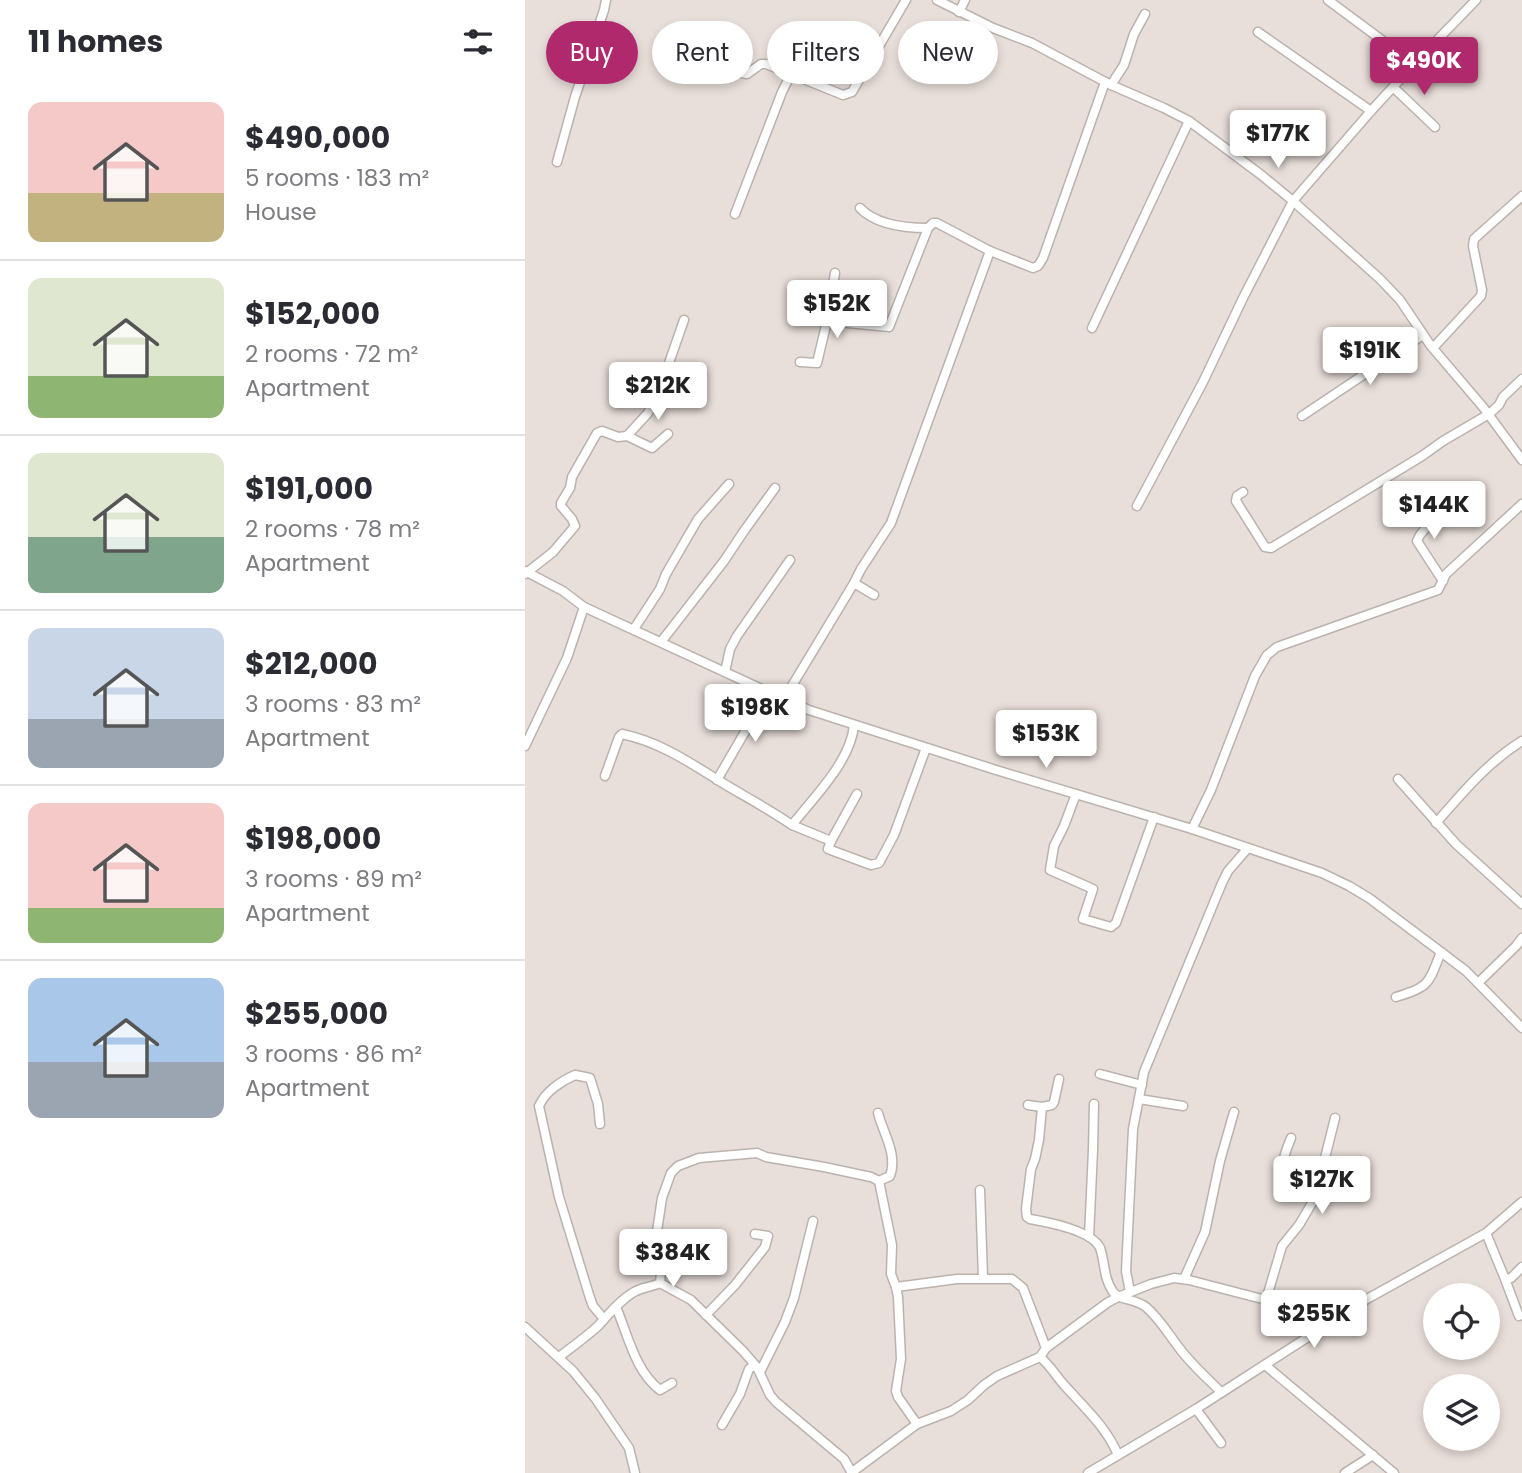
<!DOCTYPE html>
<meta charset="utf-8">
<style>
:root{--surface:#fff;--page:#f7f7f7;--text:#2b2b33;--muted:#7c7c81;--line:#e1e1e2;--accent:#b0296c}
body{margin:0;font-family:Poppins,sans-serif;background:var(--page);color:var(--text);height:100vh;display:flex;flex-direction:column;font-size:26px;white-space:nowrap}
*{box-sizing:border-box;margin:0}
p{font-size:23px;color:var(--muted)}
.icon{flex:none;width:38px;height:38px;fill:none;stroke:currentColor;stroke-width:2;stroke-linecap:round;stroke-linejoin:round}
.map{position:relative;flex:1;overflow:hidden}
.side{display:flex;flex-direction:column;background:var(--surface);width:525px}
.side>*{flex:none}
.top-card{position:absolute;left:21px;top:21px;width:665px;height:63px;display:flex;gap:14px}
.buttons{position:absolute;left:898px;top:1283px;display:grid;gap:14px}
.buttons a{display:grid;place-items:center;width:77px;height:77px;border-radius:50%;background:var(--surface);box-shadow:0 4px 10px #0003;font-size:35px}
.price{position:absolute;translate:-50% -60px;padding:0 16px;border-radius:7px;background:#fff;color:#222;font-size:23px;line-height:46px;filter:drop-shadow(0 2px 4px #0008)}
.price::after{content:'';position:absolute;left:50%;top:42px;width:21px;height:16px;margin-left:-10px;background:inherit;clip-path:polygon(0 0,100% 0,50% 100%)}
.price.current{background:var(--accent);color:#fff}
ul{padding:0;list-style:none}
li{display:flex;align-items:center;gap:21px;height:175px;padding:0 28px}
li+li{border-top:2px solid var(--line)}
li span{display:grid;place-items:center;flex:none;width:196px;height:140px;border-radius:14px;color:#555}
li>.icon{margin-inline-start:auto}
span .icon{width:84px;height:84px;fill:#fffc;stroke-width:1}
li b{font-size:30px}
h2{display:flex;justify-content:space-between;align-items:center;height:84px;padding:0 28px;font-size:30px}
.tag{padding:0 24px;border-radius:32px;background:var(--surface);box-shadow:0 4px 10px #0003;font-size:24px;line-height:63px}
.tag.current{background:var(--accent);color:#fff}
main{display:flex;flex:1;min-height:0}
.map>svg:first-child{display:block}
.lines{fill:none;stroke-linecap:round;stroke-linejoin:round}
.minor-casing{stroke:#bbb2ad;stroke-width:11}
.minor{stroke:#fff;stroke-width:8}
</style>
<main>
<section class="side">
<h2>11 homes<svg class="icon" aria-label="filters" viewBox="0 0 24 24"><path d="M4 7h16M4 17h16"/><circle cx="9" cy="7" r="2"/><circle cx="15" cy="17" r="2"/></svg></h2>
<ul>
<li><span style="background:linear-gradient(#f6c9c9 65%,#c2b280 0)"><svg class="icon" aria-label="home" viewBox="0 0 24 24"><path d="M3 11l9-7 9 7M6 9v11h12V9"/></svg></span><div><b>$490,000</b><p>5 rooms · 183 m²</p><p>House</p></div></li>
<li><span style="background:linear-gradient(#dfe7d0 70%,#8fb573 0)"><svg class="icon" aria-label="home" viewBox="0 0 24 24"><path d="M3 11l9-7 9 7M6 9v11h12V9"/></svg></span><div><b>$152,000</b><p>2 rooms · 72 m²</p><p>Apartment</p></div></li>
<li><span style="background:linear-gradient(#dfe7d0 60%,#7fa58c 0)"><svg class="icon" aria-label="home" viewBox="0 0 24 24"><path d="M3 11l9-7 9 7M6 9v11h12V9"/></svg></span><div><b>$191,000</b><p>2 rooms · 78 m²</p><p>Apartment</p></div></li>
<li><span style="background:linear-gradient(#c9d6e8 65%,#9aa5b1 0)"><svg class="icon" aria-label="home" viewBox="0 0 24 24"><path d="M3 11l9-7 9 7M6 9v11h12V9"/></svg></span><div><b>$212,000</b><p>3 rooms · 83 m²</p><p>Apartment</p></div></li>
<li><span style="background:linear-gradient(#f6c9c9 75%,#8fb573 0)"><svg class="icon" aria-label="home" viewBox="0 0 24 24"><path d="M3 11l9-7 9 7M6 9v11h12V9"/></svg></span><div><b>$198,000</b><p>3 rooms · 89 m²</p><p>Apartment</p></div></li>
<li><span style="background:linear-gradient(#a9c7e8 60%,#9aa5b1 0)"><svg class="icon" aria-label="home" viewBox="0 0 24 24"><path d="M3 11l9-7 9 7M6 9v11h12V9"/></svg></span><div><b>$255,000</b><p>3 rooms · 86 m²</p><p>Apartment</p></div></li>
</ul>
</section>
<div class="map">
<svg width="997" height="1473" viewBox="0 0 997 1473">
<rect width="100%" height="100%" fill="#e9dfda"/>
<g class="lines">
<g class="minor-casing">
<g id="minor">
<polyline points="412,0 468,28 507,43 586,85 639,108 664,121 735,174 768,201 855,279 875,300 906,346 958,407 997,460"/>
<polyline points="803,0 889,64"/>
<polyline points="434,12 440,0"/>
<polyline points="733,32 846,111"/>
<polyline points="143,61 222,74 236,64 241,64 266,74"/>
<polyline points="586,85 599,65 609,34 620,14"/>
<polyline points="868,87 910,127"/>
<polyline points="32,162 50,97 79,10 81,0"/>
<path d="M335 208C351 225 380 228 403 228"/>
<polyline points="210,214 257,92 266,74 318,95 327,92 381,0"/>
<polyline points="302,321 364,327 403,228 408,223 412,223 465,251 508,268 513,266 518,258 580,82"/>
<polyline points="567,328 664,121"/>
<polyline points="908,348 956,296 957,290 948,246 949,239 997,196"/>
<polyline points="275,362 292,363 302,321 310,273"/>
<polyline points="777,416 898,335"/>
<polyline points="102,436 127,448 143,434"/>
<polyline points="718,492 712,496 711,501 740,547 746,548 897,456 918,441 964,414 974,405 978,397 997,379"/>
<polyline points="612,506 678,382 719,296 768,201 846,111 889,64 951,0"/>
<polyline points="0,571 38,591 59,607 243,692 284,710 471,770 667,829 797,873 824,886 844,898 916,952 941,971 997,1028"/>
<polyline points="0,574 28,552 50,526 47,519 36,506 36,503 45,488 47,477 72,433 77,431 93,437 102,436 123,413 137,383 159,320"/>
<polyline points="918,581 892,541 895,535 921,504"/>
<polyline points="329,583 349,595"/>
<polyline points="109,629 135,589 141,574 173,519 204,484"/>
<polyline points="136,642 199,561 219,531 250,488"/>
<polyline points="200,672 205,649 212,636 265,560"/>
<polyline points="259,699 329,583 336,569 366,523 465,251"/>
<polyline points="0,746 42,658 59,607"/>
<path d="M80 776 94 737 97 734C135 742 164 762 196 782 219 796 244 809 267 825 289 797 326 761 329 725"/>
<polyline points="873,779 931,844 997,904"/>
<polyline points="192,780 243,692"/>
<polyline points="551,794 539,826 529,846 525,870 568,889 558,919 586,927 591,923 629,817"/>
<path d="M911 823C937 793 963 762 997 741"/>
<polyline points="267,825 306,841 332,794"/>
<polyline points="667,829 686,790 730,676 742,655 752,647 913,590 921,574 997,504"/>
<polyline points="306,841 303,849 346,865 354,863 369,835 401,748"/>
<polyline points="953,983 991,946 997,938"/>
<path d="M871 997C905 987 903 984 916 952"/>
<polyline points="575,1074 617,1085"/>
<polyline points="614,1099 658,1106"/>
<polyline points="503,1105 517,1107 527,1105 529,1102 534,1079"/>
<path d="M517 1107 514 1140 510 1159 506 1169 501 1209 502 1217 505 1219C522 1222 572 1231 576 1251 580 1265 579 1279 588 1292 594 1300 611 1299 621 1307 635 1319 644 1335 655 1349 667 1365 682 1378 696 1392"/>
<path d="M353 1113C358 1133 373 1154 365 1176L354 1181"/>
<path d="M75 1124 73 1104 65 1078 50 1075C36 1081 20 1092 14 1106L34 1197 65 1298 68 1306 79 1319"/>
<path d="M766 1138C762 1149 755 1161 762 1170L792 1184"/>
<polyline points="455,1190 458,1278"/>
<polyline points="961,1233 980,1279 986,1278 997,1267"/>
<polyline points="564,1237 568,1150 569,1104"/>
<polyline points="659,1279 680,1232 695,1161 709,1112"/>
<polyline points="980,1279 994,1316"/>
<polyline points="135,1283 166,1300 219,1352 230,1365"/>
<polyline points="371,1287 432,1279 487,1279 498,1288 521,1348"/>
<polyline points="605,1292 601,1271 608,1129 619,1072 697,883 703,871 723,848"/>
<polyline points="741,1300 757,1246 774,1225 790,1198 810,1118"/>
<path d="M91 1307C103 1335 110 1371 135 1390L147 1383"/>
<polyline points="181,1315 210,1285 240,1247 243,1236 230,1234"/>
<polyline points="0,1327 48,1371 70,1398 104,1448 110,1473"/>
<path d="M34 1357C47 1347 61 1337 73 1326 84 1314 95 1300 109 1292 117 1287 127 1287 135 1283L136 1272 132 1231 137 1198 146 1173 153 1166 174 1158 232 1153 241 1157 299 1167 346 1177 354 1181 367 1245 366 1274 371 1287 373 1297 376 1359 371 1391 373 1397 392 1424"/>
<path d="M515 1357C525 1365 531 1376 540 1386 559 1407 582 1428 593 1455"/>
<polyline points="740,1365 869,1473"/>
<polyline points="235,1372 260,1322 269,1298 288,1221"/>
<polyline points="671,1409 696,1443"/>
<polyline points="197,1425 215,1394 224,1369 230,1365 232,1367 245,1395 251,1402 319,1459 327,1473"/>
<polyline points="326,1473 392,1424 426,1411 443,1400 459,1385 472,1376 515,1357 521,1348 582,1303 593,1297 626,1284 649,1278 664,1280 741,1300 825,1310"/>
<polyline points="563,1473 671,1409 842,1299 961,1233 997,1202"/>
<polyline points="820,1473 848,1455"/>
</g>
</g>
<use href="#minor" class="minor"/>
</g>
</svg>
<div class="buttons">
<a><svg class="icon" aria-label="locate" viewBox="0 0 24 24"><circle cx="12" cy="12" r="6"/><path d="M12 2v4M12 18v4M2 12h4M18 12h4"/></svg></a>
<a><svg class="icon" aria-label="layers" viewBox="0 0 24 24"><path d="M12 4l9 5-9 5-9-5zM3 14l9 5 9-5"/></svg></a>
</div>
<b class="price current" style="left:899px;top:97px">$490K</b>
<b class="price" style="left:753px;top:170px">$177K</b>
<b class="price" style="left:312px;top:340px">$152K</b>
<b class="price" style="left:845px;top:387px">$191K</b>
<b class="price" style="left:133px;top:422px">$212K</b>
<b class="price" style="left:909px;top:541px">$144K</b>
<b class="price" style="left:230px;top:744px">$198K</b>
<b class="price" style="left:521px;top:770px">$153K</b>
<b class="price" style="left:797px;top:1216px">$127K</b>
<b class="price" style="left:148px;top:1289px">$384K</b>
<b class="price" style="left:789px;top:1350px">$255K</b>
<div class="top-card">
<a class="tag current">Buy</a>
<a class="tag">Rent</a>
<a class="tag">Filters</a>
<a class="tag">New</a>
</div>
</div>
</main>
